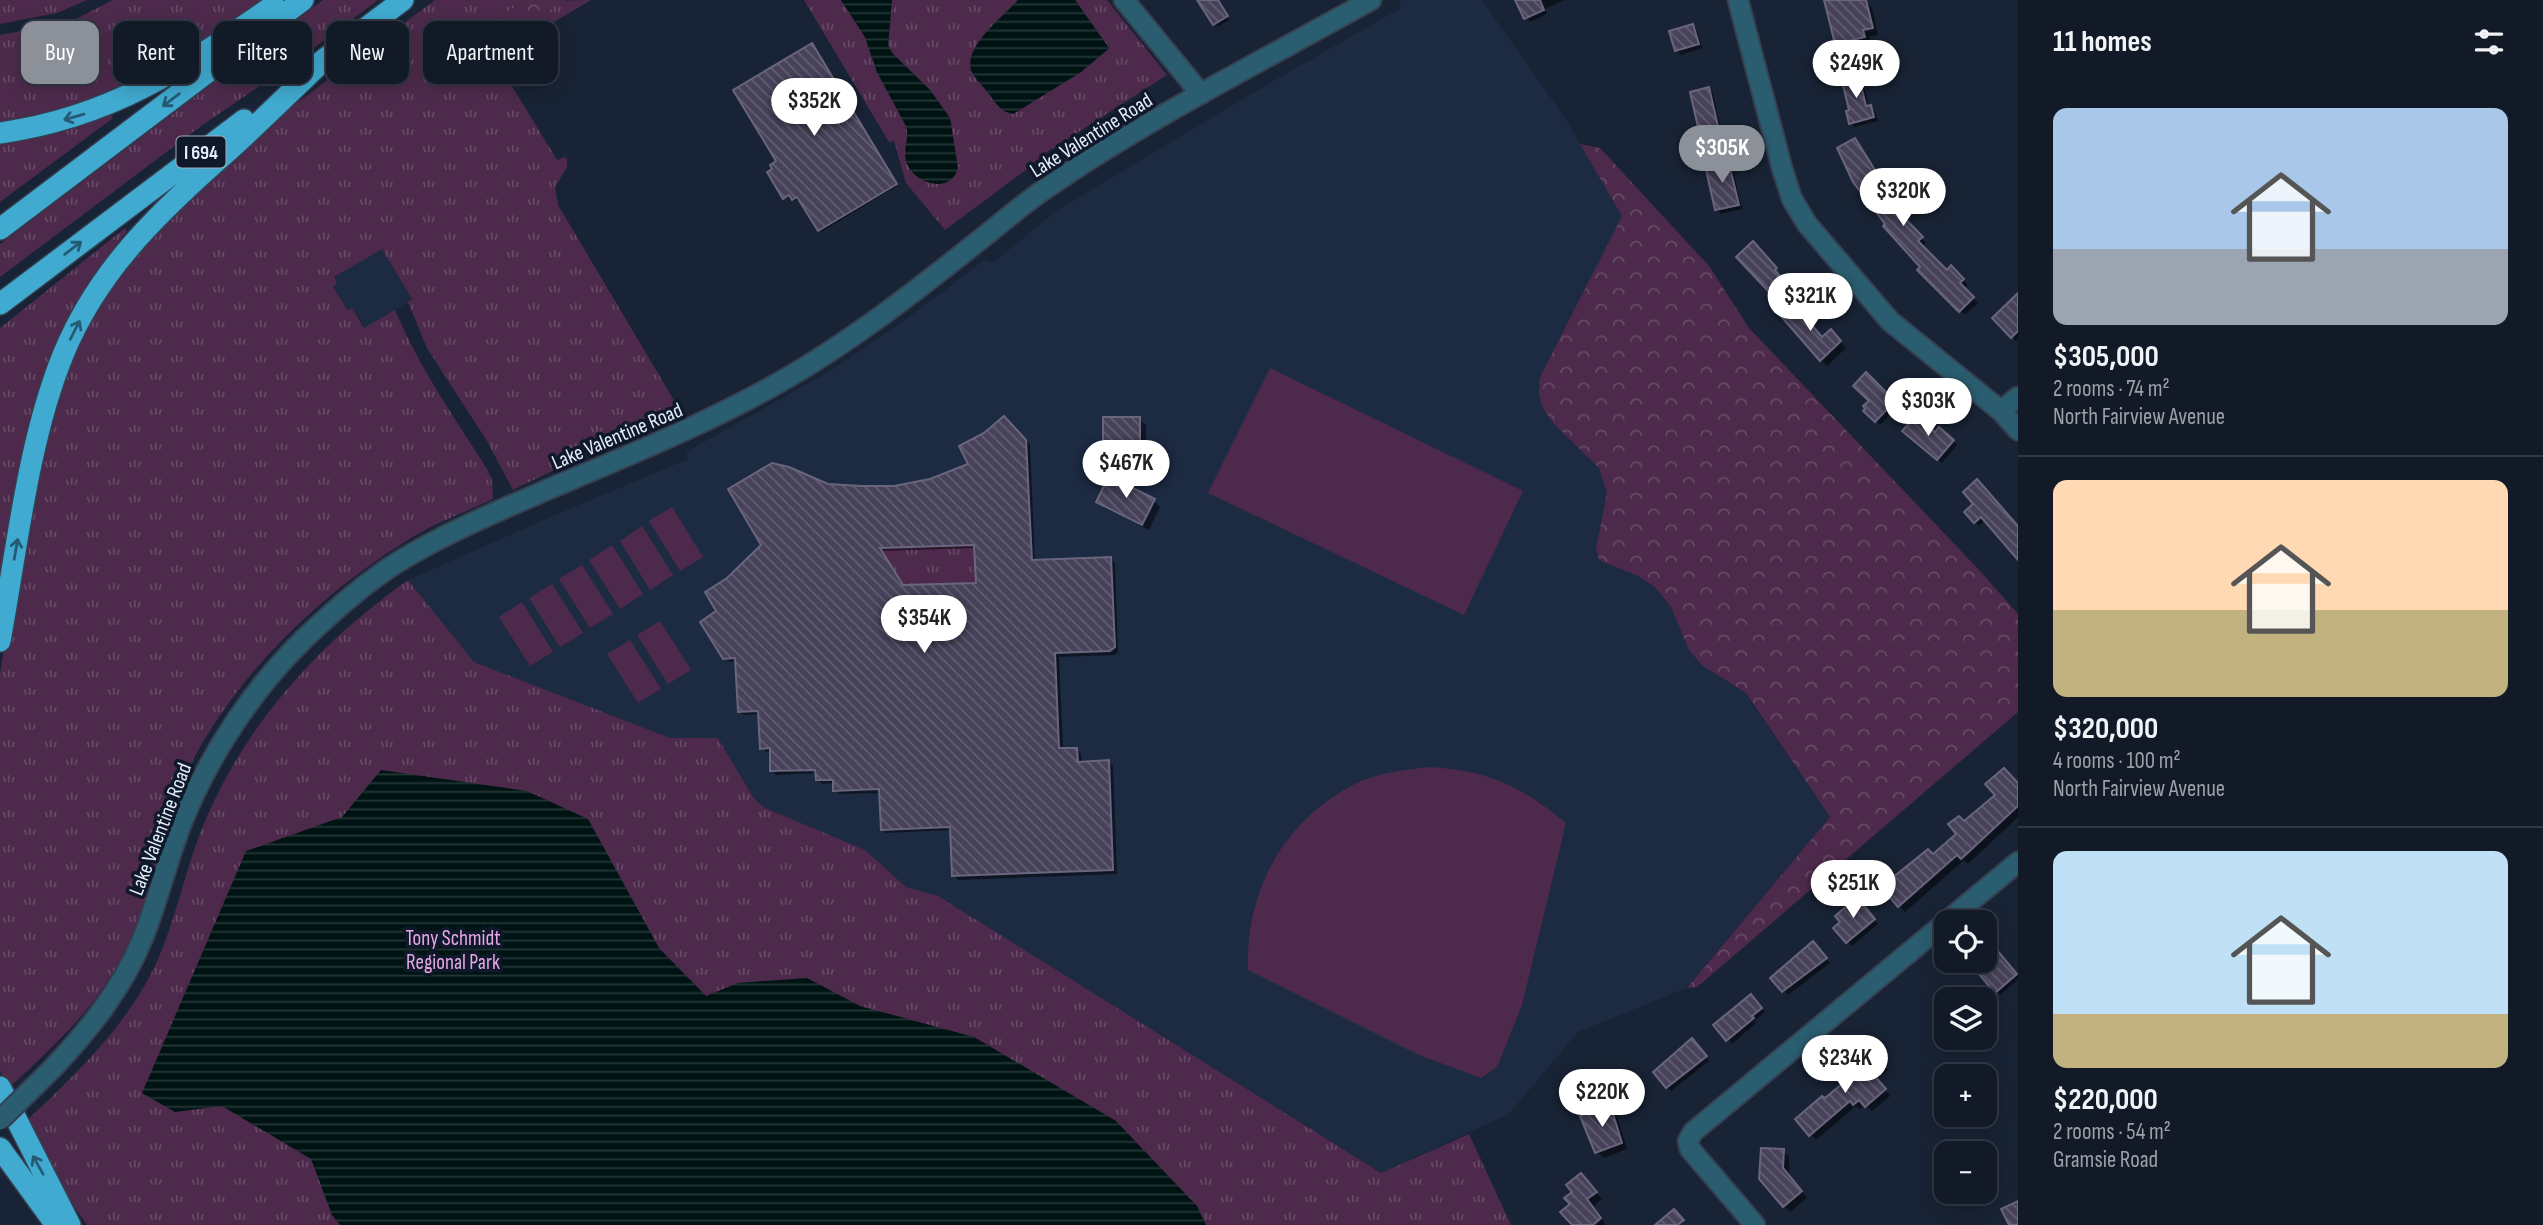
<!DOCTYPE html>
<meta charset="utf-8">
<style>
:root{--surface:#121a28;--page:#1b2330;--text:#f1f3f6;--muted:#9ca1a8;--line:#313845;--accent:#8c9099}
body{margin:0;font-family:"Sofia Sans Condensed",sans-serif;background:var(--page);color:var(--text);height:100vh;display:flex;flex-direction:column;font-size:26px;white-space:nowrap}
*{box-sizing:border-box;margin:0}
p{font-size:23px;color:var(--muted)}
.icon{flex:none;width:38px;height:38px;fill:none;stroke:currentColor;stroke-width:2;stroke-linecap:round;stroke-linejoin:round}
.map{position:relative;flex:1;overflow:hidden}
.side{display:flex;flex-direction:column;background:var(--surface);width:525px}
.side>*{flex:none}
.banner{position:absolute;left:21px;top:21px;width:665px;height:63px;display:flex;gap:14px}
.buttons{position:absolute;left:1934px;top:910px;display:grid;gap:14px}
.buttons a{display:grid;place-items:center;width:63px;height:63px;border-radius:14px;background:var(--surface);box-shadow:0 4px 18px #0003,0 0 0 2px var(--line);font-size:35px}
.price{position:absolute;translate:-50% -60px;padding:0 16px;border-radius:24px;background:#fff;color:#222;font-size:23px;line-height:46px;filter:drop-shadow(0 2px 4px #0008)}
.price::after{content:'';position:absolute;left:50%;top:42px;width:21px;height:16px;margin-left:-10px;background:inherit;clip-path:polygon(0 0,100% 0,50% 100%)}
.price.current{background:var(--accent);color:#fff}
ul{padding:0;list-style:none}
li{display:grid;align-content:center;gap:14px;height:371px;padding:0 35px}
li+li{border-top:2px solid var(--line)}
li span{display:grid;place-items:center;height:217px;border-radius:14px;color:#555}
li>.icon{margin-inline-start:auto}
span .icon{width:126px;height:126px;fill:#fffc;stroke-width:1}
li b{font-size:30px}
h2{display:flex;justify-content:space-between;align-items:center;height:84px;padding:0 35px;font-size:30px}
.pill{padding:0 24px;border-radius:14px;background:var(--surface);box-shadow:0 4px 18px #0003,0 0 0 2px var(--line);font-size:24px;line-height:63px}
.pill.current{background:var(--accent);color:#fff}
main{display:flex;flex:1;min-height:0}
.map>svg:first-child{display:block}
.built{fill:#1c2a42}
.grass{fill:url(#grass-tufts)}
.forest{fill:url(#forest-crowns)}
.pitch{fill:#4d2a4c}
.water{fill:url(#water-rules)}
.shadow{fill:#0007;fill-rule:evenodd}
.building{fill:url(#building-back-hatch);stroke:#6a657e;stroke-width:2;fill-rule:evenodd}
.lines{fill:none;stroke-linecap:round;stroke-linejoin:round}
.minor-casing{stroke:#353f50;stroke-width:23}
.highway-casing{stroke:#353f50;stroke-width:24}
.minor{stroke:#2b5d70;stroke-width:19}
.highway{stroke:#40aad0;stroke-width:21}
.minor-bridge-casing{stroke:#353f50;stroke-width:23;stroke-linecap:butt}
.minor-bridge{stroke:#2b5d70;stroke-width:19}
.oneway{stroke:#255a75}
.labels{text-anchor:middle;stroke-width:7;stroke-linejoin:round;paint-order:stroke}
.shield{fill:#0f192b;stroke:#a5adbb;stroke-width:2}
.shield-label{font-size:19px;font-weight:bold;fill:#e5edf9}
.street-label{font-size:21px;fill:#e5edf9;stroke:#0f192b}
.park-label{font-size:21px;fill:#e8a8e4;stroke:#0f192b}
</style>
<main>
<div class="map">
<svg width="2018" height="1225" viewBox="0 0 2018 1225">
<defs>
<pattern id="grass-tufts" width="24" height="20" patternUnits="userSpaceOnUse" patternTransform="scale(1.75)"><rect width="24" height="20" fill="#4d2a4c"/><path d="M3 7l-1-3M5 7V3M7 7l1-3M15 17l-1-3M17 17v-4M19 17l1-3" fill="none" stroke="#664967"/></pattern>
<pattern id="forest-crowns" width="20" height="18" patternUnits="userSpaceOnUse" patternTransform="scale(1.75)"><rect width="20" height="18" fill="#4d2a4c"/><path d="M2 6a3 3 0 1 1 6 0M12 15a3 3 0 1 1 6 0" fill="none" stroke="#664967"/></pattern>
<pattern id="water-rules" width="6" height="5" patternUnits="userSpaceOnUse" patternTransform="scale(1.75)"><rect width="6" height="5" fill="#001313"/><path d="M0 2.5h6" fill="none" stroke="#253636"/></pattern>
<pattern id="building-back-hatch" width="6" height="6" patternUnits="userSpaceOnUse" patternTransform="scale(1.75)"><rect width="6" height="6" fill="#474259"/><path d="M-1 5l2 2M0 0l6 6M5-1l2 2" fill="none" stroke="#615e72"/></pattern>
</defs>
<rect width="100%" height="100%" fill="#182335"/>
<g class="built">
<polygon points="1399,0 1482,0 1565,118 1623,216 1539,379 1544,410 1554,424 1599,467 1607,493 1596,548 1599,560 1638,576 1655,587 1671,607 1703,666 1745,693 1830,817 1687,988 1578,1032 1509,1114 1381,1173 938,896 906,887 865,850 763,807 753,797 718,738 670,738 474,662 408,580 548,518 688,459 686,452 832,370 915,313 984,260 993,263 1056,211 1251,94 1401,8"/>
<polygon points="382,248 412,300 365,328 353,309 348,311 333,286 334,277"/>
</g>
<g class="grass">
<polygon points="0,0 87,0 57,13 0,24"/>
<polygon points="113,0 267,0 197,50 69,112 0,126 0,35 70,22"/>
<polygon points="323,0 378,0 302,57 201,126 0,277 0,244"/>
<path d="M435 0H525L500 17 474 49C522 71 527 17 563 1 571 0 583 0 591 0L537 32 542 44 525 57 510 83 557 160 565 157 567 159V167L555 187 558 205 675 402 676 411 513 490 487 441 427 348 408 302 412 299 382 249 334 277 337 283 333 287 348 311 352 308 364 328 395 310C419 367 454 417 487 469L492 480 493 499C468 511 440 521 416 535 322 591 227 681 182 783 160 833 152 891 130 939 101 1006 58 1041 7 1090L0 1070V674L24 528 68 352 135 246 274 120Z"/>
<polygon points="804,0 841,0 865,37 877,72 906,126 908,131 905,151 950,118 930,90 892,53 888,45 892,0 1018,0 980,40 970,69 996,104 1013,114 1081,72 1109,49 1075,0 1107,0 1167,75 1041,156 1027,169 945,230 906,183 894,141 889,142"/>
<polygon points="109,113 113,118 0,202 0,142"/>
<path d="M125 228 127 231C35 344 23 449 0 587V328Z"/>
<polygon points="974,545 976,583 903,585 880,548"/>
<path d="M408 580 474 662 670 738H718L753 797 763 807 865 850 906 887 938 896 1381 1173 1469 1134 1511 1225H87L49 1171 22 1125C74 1076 130 1024 159 957 176 917 185 872 201 831 242 727 318 644 408 580Z"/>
</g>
<g class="forest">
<polygon points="525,0 566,0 549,10 510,53 491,55 474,50 500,17"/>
<polygon points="1580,144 1600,148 1709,266 1749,328 1980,571 2018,614 2018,712 1697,987 1687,988 1830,817 1746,693 1703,666 1689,650 1671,607 1655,587 1638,576 1599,560 1596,548 1607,493 1599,468 1554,424 1544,410 1539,396 1539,379 1622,216"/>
</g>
<g class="pitch">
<polygon points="1270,368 1523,491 1464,615 1208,493"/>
<polygon points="672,507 703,557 680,571 649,521"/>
<polygon points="642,526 673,575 650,590 620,541"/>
<polygon points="612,545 643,594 620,609 589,560"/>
<polygon points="582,565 613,614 590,628 559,579"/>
<polygon points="552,584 583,633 560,647 529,598"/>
<polygon points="522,602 553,652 530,666 499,617"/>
<polygon points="660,621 691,670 668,684 637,635"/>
<polygon points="630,640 661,689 638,703 607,654"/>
<path d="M1429 767C1490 771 1519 785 1566 823L1522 1005 1497 1067 1481 1078 1419 1055 1248 970C1245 893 1282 823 1351 786 1374 773 1403 770 1429 767Z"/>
</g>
<g class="water">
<path d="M841 0H892L888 45 892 53 930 90 950 118 958 168C951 194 916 185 907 164 902 152 910 138 906 126L877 72 865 37Z"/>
<path d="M1018 0H1075L1109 48 1081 72 1013 114C997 111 995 99 985 89 980 83 975 79 972 72 961 48 1004 16 1018 0Z"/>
<polygon points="381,770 527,791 588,819 659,948 706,996 738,983 807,978 860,1006 974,1037 1116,1121 1197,1206 1206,1225 340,1225 332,1215 311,1159 222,1106 175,1112 142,1093 246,851 342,817"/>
</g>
<g class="shadow">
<polygon points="1198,0 1218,0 1229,20 1218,27"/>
<polygon points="1517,0 1564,0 1545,9 1547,14 1530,22"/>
<polygon points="1826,0 1865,1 1872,8 1878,35 1869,37 1870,43 1843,50 1836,43"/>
<polygon points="1693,26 1697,30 1702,48 1681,55 1677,51 1672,32"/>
<polygon points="814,46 897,186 821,232 800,198 795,201 792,196 786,199 784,198"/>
<polygon points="1858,75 1862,79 1869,107 1875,111 1878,121 1855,127 1850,123 1851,111"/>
<polygon points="1709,89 1713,93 1723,138 1707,143 1703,139"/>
<polygon points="1855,140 1886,189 1879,194 1926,243 1922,247 1947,272 1951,268 1968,285 1964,289 1978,303 1965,315 1919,270 1922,267 1887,225"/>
<polygon points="1728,161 1732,165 1742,209 1721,214 1717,210"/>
<polygon points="1753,244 1779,273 1777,275 1787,286 1776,296 1738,257"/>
<polygon points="2018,296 2018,339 2016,341 1994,318"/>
<polygon points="1837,338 1846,348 1827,366 1821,360"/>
<polygon points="1866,375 1898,406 1880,425 1865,411 1871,401"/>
<path d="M1004 418 1030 445 1035 562 1111 559 1115 563 1118 652 1115 655 1059 657 1063 750 1077 749 1081 754 1082 763 1109 762 1113 766 1117 874 958 880 954 876 952 830 886 833 882 829 881 793 839 794 835 790V783L822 784 817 779V773L776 775 772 771V752H766L762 748 760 714 744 715 739 711 737 661 729 662 724 658 718 612 728 579 828 485 894 487 931 480 971 465 985 434ZM976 548 978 584 904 587 882 551Z"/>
<polygon points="1139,419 1146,425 1146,459 1111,460 1105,453"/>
<polygon points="1939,430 1957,445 1942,463 1909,435 1935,435"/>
<polygon points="1098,501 1154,501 1160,507 1149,530 1105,508"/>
<polygon points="1966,512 2018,527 2018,558 1986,520 1979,526"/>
<polygon points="2018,786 2018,817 1968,864 1964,860 1905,912 1899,906 1933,856 1959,834 1964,823"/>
<polygon points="1861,904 1878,924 1852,946 1836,928"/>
<polygon points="1813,943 1830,963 1788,995 1773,978"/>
<polygon points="1996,950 2018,976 2018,980 2000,995 1972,963 1975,961 1984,961"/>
<polygon points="1952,986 1964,999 1946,999 1946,1006 1939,999"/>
<polygon points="1755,1000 1765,1012 1754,1021 1756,1023 1732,1044 1728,1040"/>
<polygon points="1696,1044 1709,1061 1671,1091 1667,1087"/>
<polygon points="1878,1058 1888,1070 1877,1079 1890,1096 1872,1111 1866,1105 1859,1109 1856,1106 1816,1140 1811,1134 1825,1100"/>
<polygon points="1613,1074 1630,1092 1620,1103 1602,1084"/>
<polygon points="1610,1106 1616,1113 1627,1149 1604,1158 1597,1152"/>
<polygon points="1763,1150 1783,1151 1789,1157 1789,1176 1807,1198 1790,1212 1784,1206"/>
<polygon points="1587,1182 1602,1199 1593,1207 1606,1225 1570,1225 1566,1221 1572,1205"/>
</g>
<g class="building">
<polygon points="1197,0 1218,0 1228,16 1213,25"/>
<polygon points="1515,0 1540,0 1544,10 1524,19"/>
<polygon points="1824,0 1866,0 1873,28 1863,30 1865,37 1835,44"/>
<polygon points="1693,24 1699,44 1675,51 1669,31"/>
<polygon points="812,43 897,184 818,231 797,197 792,200 789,195 783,199 767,172 772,169 770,165 776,161 733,90"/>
<polygon points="1858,73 1866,106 1871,105 1874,117 1849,124 1846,111 1849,110 1841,77"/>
<polygon points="1709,87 1720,135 1701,140 1690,92"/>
<polygon points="1855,138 1883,183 1876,189 1923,237 1918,241 1947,270 1951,265 1964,279 1960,283 1974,297 1959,312 1917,270 1920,267 1883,226 1885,224 1853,182 1837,148"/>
<polygon points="1728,159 1739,205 1715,210 1705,165"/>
<polygon points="1753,241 1777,268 1775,270 1785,282 1771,294 1736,257"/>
<polygon points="2018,293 2018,331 2011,338 1992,318"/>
<polygon points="1793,303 1822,337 1831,329 1841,341 1820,361 1780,315"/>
<polygon points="1866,372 1895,401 1875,422 1863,411 1865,409 1863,406 1869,401 1853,386"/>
<path d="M1004 416 1026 440 1032 560 1111 557 1115 647 1110 651 1055 653 1059 748H1077L1078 762 1109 760 1113 870 952 876 950 827 881 830 879 789 833 791V780H816L815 770 770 771V748L760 749 758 711 738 712 735 658 723 659 700 622 716 611 705 592 727 578 761 545 728 489 772 463 789 467 828 484 861 486H894L930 479 968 464 959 446 984 433ZM974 545 976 583 903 585 880 548Z"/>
<polygon points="1916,416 1935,432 1939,427 1954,440 1937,460 1902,431"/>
<polygon points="1103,417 1140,417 1140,453 1103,454"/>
<polygon points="1109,476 1155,499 1142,525 1096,502"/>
<polygon points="1977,479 2018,526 2018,560 1981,517 1974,523 1964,512 1973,504 1963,492"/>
<polygon points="2004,768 2018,783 2018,806 1961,859 1957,855 1898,907 1881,887 1928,849 1933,854 1956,834 1948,824 1959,816 1964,821 1995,795 1985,784"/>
<polygon points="1857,897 1875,919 1846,943 1833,928 1840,922 1835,916"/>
<polygon points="1813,941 1827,958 1782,992 1770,978"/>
<polygon points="1992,944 2017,974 1995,993 1968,961 1984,961 1984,951"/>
<polygon points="1751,994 1762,1008 1752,1016 1754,1018 1726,1041 1713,1025"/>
<polygon points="1692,1038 1707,1056 1666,1088 1653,1072"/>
<polygon points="1873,1050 1884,1063 1872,1073 1886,1089 1865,1107 1859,1100 1853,1105 1850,1101 1809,1136 1795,1119 1822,1096 1825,1098 1848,1079 1846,1077 1861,1065 1858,1062"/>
<polygon points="1613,1072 1628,1087 1614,1100 1600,1084"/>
<polygon points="1610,1104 1622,1143 1595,1153 1580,1116"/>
<polygon points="1761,1148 1784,1149 1783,1168 1802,1191 1783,1207 1759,1179"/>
<polygon points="1581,1173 1597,1192 1587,1199 1601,1218 1593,1225 1572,1225 1560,1212 1570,1204 1564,1198 1572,1192 1566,1185"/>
<polygon points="2018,1201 2018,1225 2009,1225 2001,1209"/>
<polygon points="1674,1209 1684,1220 1677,1225 1655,1225"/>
</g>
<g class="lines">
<g class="minor-casing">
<g id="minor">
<polyline points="1124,0 1201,94"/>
<polyline points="1738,0 1782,168 1792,199 1807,224 1890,321 2001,411 2018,430"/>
<polyline points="2001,411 2018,397"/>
<path d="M52 1069C88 1031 122 989 142 940 159 899 168 855 185 815 212 751 253 689 303 640 332 612 363 584 398 562 445 533 498 511 549 489 627 456 706 424 780 382 852 341 917 290 981 239 1004 221 1026 201 1051 185 1152 116 1264 60 1371 0"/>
<polyline points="1755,1225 1690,1149 1688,1141 1693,1132 2018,862"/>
</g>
</g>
<g class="highway-casing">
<g id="highway">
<polyline points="314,67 403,0"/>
<path d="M0 133C113 117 183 68 274 5"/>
<polyline points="0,229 303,0"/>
<polyline points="0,304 244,120"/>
<path d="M0 641C17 549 28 441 63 355 96 274 153 218 217 161 255 128 290 92 326 58"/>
<polyline points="0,1087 70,1225"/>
<polyline points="0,1148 56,1225"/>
</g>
</g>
<use href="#minor" class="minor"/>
<use href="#highway" class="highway"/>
<g class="minor-bridge-casing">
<polyline id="minor-bridge" points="0,1120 52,1069"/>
</g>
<use href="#minor-bridge" class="minor-bridge"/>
</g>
<defs><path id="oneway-shaft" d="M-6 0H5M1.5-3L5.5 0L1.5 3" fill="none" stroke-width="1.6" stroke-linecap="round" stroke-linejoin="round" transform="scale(1.75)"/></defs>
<g class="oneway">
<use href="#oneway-shaft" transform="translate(171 100) rotate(143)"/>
<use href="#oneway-shaft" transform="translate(74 117) rotate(164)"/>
<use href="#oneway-shaft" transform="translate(73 248) rotate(-38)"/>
<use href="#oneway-shaft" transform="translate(75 330) rotate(-63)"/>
<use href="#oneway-shaft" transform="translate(16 549) rotate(-80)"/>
<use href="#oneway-shaft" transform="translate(38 1165) rotate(-119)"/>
</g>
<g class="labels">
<rect class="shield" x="176.5" y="136.5" width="49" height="31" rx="5"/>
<g class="shield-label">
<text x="201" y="159">I 694</text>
</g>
<g class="street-label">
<text transform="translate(1091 135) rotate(-32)" y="7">Lake Valentine Road</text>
<text transform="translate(617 436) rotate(-23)" y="7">Lake Valentine Road</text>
<text transform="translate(160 829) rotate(-69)" y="7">Lake Valentine Road</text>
</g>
<g class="park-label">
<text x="453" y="945">Tony Schmidt<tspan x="453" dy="24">Regional Park</tspan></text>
</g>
</g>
</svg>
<div class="buttons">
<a><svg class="icon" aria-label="locate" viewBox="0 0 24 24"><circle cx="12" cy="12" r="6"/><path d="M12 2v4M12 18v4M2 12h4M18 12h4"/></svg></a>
<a><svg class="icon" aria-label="layers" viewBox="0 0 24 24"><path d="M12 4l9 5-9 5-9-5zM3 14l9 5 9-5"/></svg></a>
<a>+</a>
<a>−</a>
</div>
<b class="price" style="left:1856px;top:100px">$249K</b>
<b class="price" style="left:814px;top:138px">$352K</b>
<b class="price current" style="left:1722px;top:185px">$305K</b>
<b class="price" style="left:1903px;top:228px">$320K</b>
<b class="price" style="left:1810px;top:333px">$321K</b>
<b class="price" style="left:1928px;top:438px">$303K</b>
<b class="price" style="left:1126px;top:500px">$467K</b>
<b class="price" style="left:924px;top:655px">$354K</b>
<b class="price" style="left:1853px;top:920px">$251K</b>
<b class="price" style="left:1845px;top:1095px">$234K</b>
<b class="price" style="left:1602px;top:1129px">$220K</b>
<div class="banner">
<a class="pill current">Buy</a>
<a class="pill">Rent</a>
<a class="pill">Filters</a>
<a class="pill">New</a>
<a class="pill">Apartment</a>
</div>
</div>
<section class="side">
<h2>11 homes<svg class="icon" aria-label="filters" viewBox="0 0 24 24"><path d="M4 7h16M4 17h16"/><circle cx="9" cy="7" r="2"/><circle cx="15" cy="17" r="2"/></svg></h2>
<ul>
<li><span style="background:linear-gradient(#a9c7e8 65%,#9aa5b1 0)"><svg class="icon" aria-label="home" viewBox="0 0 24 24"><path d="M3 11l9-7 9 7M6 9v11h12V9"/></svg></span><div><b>$305,000</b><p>2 rooms · 74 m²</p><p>North Fairview Avenue</p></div></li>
<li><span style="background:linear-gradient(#ffd9b3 60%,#c2b280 0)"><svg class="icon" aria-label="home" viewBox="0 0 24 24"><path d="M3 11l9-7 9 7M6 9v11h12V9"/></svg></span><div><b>$320,000</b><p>4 rooms · 100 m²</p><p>North Fairview Avenue</p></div></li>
<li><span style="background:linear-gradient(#bfe0f5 75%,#c2b280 0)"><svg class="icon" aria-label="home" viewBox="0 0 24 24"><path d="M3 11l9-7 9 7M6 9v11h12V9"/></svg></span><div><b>$220,000</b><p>2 rooms · 54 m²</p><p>Gramsie Road</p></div></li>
</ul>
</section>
</main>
